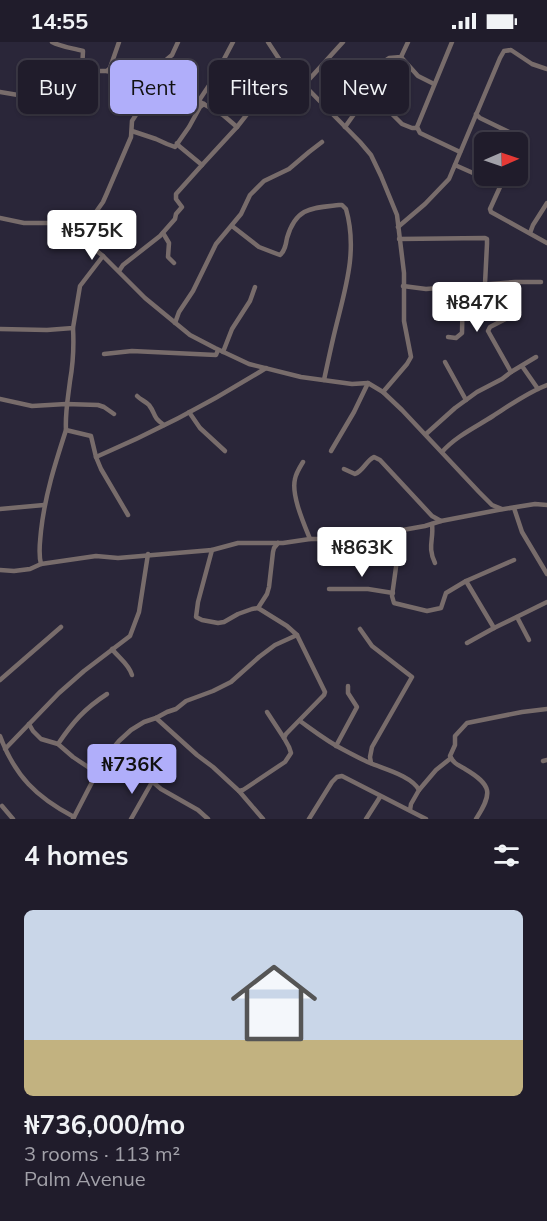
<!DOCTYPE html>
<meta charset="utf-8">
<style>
:root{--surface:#201c2b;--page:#282533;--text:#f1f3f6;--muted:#a2a1a9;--line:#3d3a47;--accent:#b0aefa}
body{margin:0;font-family:Mulish,sans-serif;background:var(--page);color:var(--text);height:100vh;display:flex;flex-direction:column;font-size:22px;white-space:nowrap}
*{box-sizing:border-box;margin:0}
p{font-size:20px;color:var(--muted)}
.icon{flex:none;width:33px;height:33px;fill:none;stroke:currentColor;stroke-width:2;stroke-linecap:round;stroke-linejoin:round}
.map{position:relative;height:777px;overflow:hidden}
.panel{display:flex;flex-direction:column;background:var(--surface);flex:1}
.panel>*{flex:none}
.top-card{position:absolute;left:18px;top:18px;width:512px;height:54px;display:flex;gap:12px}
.needle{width:39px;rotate:88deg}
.buttons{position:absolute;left:474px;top:90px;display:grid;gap:12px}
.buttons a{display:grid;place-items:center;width:54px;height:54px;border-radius:9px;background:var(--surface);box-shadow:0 2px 4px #0004,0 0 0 2px var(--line);font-size:30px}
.price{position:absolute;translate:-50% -51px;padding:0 14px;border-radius:6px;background:#fff;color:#222;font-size:20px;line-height:39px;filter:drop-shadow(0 2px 3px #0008)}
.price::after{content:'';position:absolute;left:50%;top:36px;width:18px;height:14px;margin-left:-9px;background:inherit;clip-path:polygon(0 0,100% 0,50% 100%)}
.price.on{background:var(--accent);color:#111}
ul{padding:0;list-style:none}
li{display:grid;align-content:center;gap:12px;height:318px;padding:0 24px}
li+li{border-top:2px solid var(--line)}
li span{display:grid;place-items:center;height:186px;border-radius:9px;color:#555}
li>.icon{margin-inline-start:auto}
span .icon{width:108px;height:108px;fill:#fffc;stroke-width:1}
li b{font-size:26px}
h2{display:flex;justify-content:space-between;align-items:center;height:72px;padding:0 24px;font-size:26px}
.pill{padding:0 21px;border-radius:9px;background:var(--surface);box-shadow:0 2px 4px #0004,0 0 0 2px var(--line);font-size:21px;line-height:54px}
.pill.on{background:var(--accent);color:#111}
.status{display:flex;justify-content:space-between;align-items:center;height:42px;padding:0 30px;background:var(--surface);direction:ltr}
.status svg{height:16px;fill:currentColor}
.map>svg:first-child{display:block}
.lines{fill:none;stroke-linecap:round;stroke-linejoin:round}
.minor{stroke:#786c6b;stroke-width:4.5}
</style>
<div class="status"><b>14:55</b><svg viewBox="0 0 49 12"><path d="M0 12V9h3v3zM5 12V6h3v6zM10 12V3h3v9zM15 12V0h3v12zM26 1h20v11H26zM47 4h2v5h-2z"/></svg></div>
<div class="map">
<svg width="547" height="777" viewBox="0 0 547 777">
<rect width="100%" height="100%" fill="#2a2639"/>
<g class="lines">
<g class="minor">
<path d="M52 0C61 5 73 6 83 9L82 29"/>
<polyline points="268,0 287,29 304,43 360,100 371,113 381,134 397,173 404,231 404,279 411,315 407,322 383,350"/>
<polyline points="452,0 417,85 420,91 460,110"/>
<polyline points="401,15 418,34 434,42"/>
<polyline points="107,29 110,26 119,0"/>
<polyline points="304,43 343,0"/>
<polyline points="0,50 18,53 39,50 71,55 74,42 82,29 107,29 120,34 149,39 176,51 186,52 223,73 237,85"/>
<polyline points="366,53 385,65 402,82 412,86 417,86"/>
<polyline points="199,63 198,60 214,36 233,0"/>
<polyline points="476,72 480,76 517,94 519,97 518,103"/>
<polyline points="345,85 357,68 366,53 380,22 389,16 401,15 408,0"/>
<polyline points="132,89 156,97 167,102 175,105 189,85 200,65 204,62"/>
<polyline points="202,123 237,85 259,57 287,29"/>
<polyline points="455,123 500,143"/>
<polyline points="505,134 490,167 491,170 547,201"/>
<polyline points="0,176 24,181 55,181 75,191 103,214 145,256 190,293 215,306 249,322 301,335 352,342 368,341 383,350 402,368 479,450 492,463 502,467"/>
<path d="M232 184 259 205 280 213C285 209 286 202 287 196 296 165 312 166 339 163H342L346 167C359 212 343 253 333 297 330 310 327 324 324 338"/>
<polyline points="398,185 425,162 449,137 500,16 504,9 511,8 532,22 547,27"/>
<polyline points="163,191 169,201 168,215 174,221"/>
<polyline points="530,191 533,183 547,161"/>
<polyline points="79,194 103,160 107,151 131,95 132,79 162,32 166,18 172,13 178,0"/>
<polyline points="399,197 485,196 487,197 487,202 485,242"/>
<polyline points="119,229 123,223 160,194 175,177 176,172 182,165 176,157 176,152 202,123 179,104 177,101"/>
<polyline points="403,244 426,247 515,240 541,240"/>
<polyline points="175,281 179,270 193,249 216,202 241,172 250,153 264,139 289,127 309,110 322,100"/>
<path d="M73 286C74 304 73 322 70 339 68 356 65 371 66 388L91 394 96 415 101 427 128 473"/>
<polyline points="0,287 47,288 73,286 80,244 103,214"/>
<polyline points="448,295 456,296 462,291 463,243"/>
<polyline points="223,310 232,287 250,259 255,245"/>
<polyline points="104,312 132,309 216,313 218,308"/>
<polyline points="445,320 466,358"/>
<polyline points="522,324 538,347"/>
<polyline points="511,330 488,289 490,285 519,270"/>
<path d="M137 354C141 358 145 359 149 363 156 372 152 375 164 383"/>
<polyline points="0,357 32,364 66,362 98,363 104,365 114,372"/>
<polyline points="189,370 200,386 225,409"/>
<polyline points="426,392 455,366 477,350 502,337 511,330 536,315"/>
<polyline points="331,409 354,370 368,341"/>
<path d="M442 410C456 394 476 385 493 374 510 363 528 350 547 343"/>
<path d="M96 415C155 390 212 360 266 326"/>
<path d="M303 420C300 425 296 431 295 437 291 453 304 482 310 497"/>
<path d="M344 427 355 432C363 429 366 419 374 415L380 418 432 474 441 479"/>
<polyline points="514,466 522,490 547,532"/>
<polyline points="0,467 44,463"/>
<path d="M432 482C434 498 427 504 435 521"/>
<polyline points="401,489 392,554 394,561 427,569 441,566 446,551 466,539 494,586"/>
<path d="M41 522C38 511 40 501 41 489 45 453 55 422 66 388"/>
<polyline points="0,528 14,529 30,527 41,522 96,514 118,516 212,508"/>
<polyline points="466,539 514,518"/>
<polyline points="329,547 368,547 393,551"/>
<polyline points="258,566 267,552 269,545 273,510 274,506 278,501"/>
<polyline points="517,575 529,598"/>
<polyline points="360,587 372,604 412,635 372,705 370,715 371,721"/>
<polyline points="467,601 494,586 547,560"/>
<path d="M112 607C119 616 129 622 132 633"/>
<polyline points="0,638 61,585"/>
<polyline points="267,670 284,696"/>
<polyline points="156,676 197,713 213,725 239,749 263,777"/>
<path d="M300 679C314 689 328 700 344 708 352 712 361 717 370 721 384 727 412 734 419 748L411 762 410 768"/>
<polyline points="29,682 33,689 41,697 58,702 73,715 97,731"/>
<path d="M0 694C15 734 36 755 74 775"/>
<path d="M58 702C73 680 84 667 107 652"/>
<polyline points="336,704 357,665 348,651 348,644"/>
<polyline points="5,707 59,651 84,629 130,594 139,570 148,512"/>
<polyline points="104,717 122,721 139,728 161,747 198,768 208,777"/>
<polyline points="543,719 547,718"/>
<polyline points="419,748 436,728 451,716"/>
<polyline points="239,749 243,748 285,720 291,711 289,705 284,696 286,692 324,653 325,650 297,593 287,584 258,566 252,567 238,572 224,580 218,581 202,578 196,575 198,560 212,508 238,501 283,501 310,497 323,497 350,491 386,491 425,484 441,479 498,468 535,462 547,463"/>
<polyline points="2,764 13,777"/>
<polyline points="73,777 104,717 119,699 131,688 144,680 156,676 167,670 176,667 186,659 213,649 231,640 259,615 275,603 297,593"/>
<polyline points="131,777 152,740"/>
<polyline points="309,777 332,740 337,735 342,734 426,777"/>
<polyline points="366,777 380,755"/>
<path d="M476 777C493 751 492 743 465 727 458 723 453 721 450 714L455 703V694L467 681 522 670 547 667"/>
</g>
</g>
</svg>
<div class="buttons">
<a><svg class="needle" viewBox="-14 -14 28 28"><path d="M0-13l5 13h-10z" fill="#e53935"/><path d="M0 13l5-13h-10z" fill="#a2a1a9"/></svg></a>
</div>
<b class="price" style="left:92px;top:219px">₦575K</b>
<b class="price" style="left:477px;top:291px">₦847K</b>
<b class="price" style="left:362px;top:536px">₦863K</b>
<b class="price on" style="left:132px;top:753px">₦736K</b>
<div class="top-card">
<a class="pill">Buy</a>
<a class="pill on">Rent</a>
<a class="pill">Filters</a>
<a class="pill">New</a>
</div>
</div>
<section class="panel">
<h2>4 homes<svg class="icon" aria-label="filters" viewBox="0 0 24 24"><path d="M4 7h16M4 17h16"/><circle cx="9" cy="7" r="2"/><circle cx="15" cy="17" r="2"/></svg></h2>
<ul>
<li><span style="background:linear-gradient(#c9d6e8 70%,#c2b280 0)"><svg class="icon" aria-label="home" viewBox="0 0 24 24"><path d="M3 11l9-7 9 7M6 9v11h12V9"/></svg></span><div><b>₦736,000/mo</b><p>3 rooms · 113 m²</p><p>Palm Avenue</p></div></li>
</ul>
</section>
